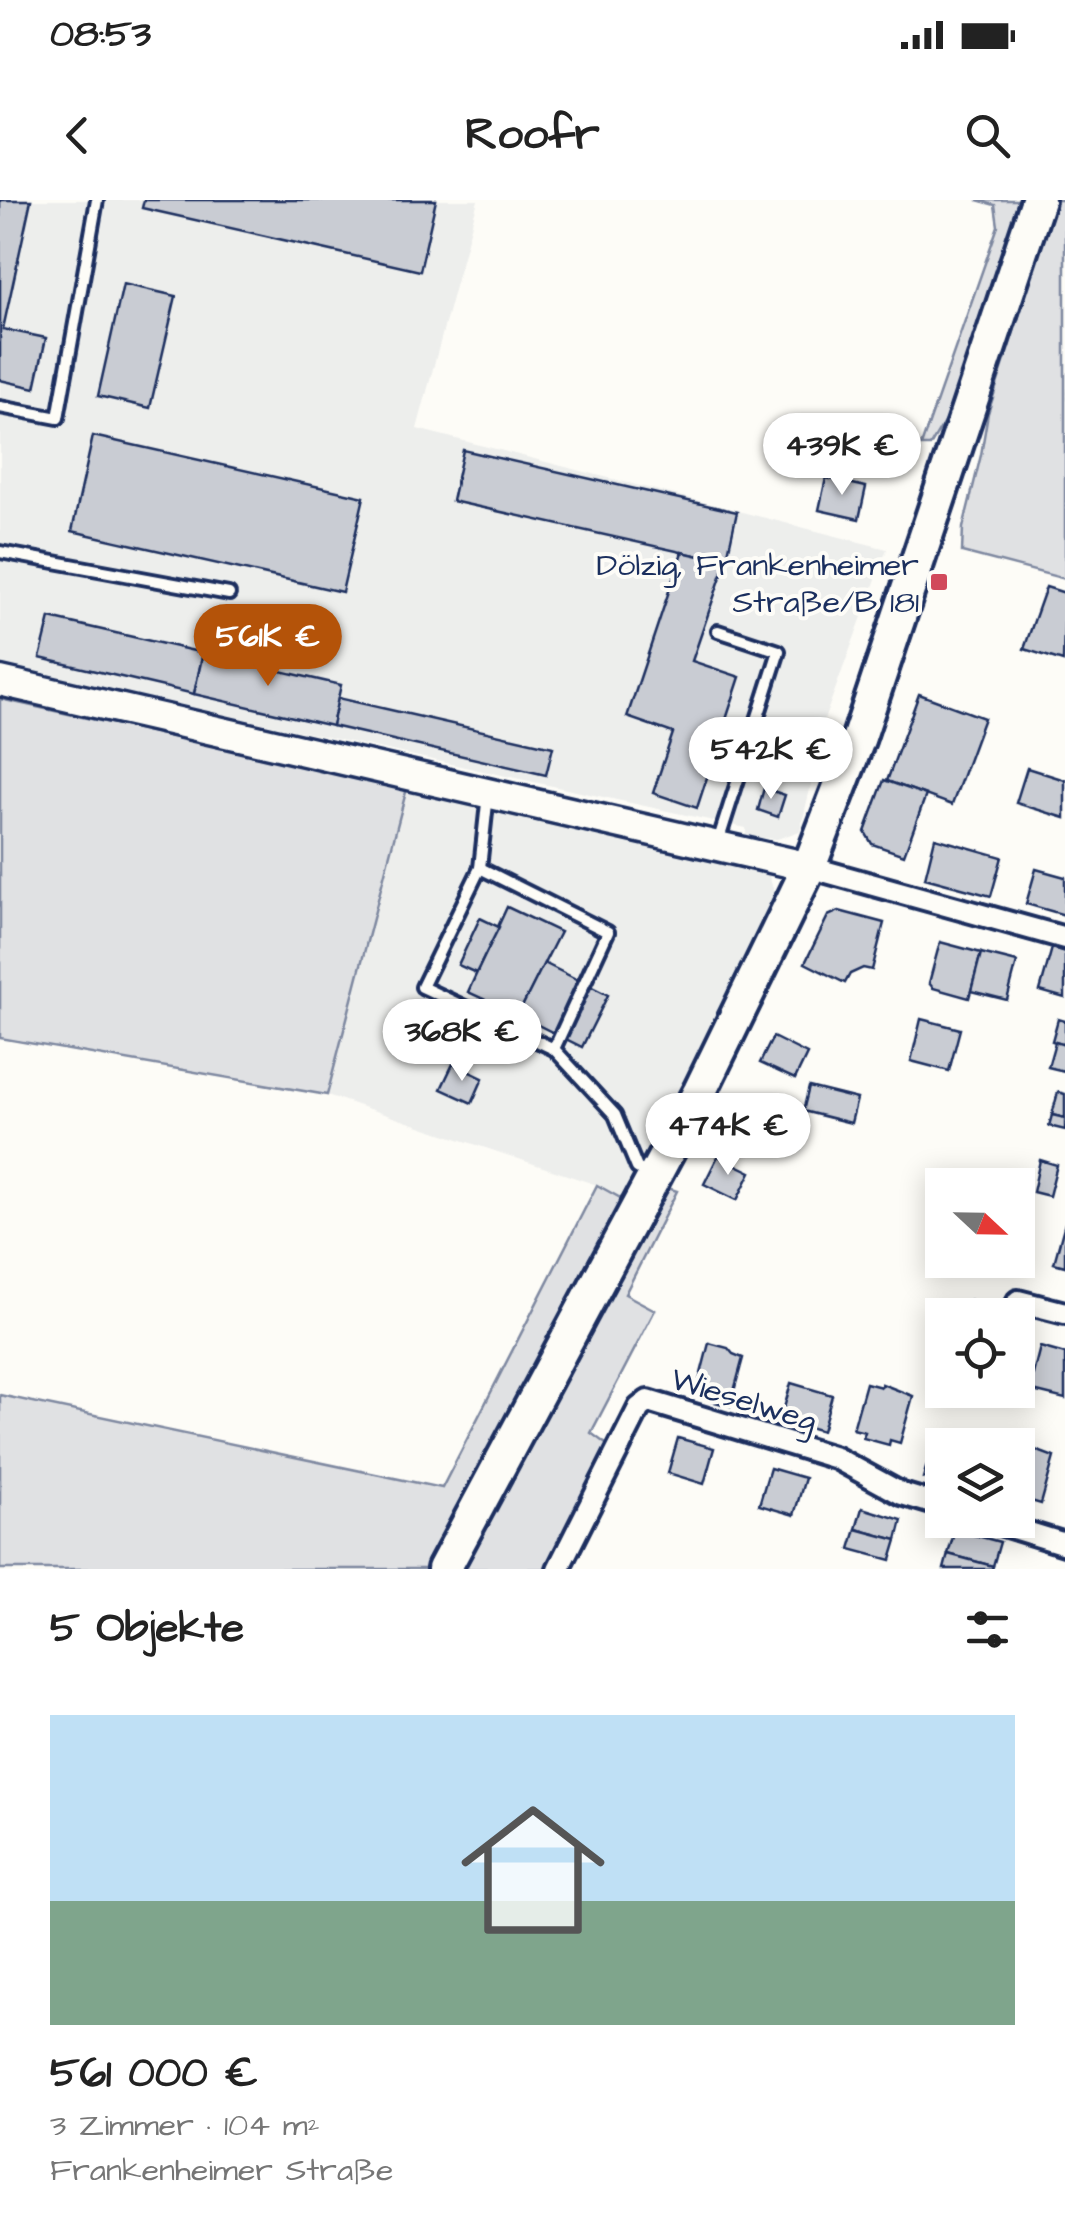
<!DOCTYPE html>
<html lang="de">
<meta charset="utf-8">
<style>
:root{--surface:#fff;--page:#f2f2f2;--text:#222;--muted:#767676;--accent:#b45309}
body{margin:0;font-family:"Architects Daughter",sans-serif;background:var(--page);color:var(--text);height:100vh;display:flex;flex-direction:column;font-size:38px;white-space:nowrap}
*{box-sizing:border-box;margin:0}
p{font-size:32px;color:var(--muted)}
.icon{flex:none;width:55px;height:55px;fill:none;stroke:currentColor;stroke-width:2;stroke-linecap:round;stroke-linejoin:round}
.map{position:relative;height:1369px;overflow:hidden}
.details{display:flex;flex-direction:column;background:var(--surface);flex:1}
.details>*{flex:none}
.needle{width:65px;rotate:112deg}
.controls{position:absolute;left:925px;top:968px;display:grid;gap:20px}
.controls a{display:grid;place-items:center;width:110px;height:110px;border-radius:0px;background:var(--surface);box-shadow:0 5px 25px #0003;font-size:50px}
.price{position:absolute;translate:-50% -85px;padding:0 22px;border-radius:35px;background:#fff;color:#222;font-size:32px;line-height:65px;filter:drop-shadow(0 2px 5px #0008)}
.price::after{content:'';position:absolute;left:50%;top:60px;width:30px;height:22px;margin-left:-15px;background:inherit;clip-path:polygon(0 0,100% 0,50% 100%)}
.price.active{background:var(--accent);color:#fff}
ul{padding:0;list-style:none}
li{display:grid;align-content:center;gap:20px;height:530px;padding:0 50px}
li span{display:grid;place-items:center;height:310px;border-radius:0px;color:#555}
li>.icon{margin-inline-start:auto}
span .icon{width:180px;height:180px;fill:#fffc;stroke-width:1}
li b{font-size:42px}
h2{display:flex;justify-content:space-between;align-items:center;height:120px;padding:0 50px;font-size:42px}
.status{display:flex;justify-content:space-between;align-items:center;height:70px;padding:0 50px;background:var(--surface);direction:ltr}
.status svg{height:28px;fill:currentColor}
header{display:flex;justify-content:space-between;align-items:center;height:130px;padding:0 50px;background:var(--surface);font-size:45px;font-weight:700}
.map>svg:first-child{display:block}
.built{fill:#edeeec}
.green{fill:#e0e1e3;stroke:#7e88a0;stroke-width:2.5}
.building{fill:#c9ccd3;stroke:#1b2f5e;stroke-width:2.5}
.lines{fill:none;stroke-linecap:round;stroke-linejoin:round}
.service-casing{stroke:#1b2f5e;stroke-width:18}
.minor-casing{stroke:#1b2f5e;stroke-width:28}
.tertiary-casing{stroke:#1b2f5e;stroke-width:35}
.primary-casing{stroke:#1b2f5e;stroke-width:40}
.service{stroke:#fdfcf7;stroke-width:10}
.minor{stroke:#fdfcf7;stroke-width:20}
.tertiary{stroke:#fdfcf7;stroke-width:28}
.primary{stroke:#fdfcf7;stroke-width:32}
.poi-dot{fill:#d1495b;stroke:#fdfcf7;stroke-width:4}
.labels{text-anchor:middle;stroke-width:8;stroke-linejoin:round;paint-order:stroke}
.poi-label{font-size:32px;fill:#1b2f5e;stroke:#fdfcf7;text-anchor:end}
.street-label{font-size:32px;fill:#1b2f5e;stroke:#fdfcf7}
</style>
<div class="status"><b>08:53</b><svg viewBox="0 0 49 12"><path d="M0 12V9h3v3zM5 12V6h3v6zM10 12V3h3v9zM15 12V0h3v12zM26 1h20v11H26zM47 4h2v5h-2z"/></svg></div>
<header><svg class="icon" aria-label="back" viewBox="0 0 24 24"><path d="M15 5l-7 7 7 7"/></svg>Roofr<svg class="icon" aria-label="search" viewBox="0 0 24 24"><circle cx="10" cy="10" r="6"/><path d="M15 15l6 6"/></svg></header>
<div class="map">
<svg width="1065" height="1369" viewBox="0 0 1065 1369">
<rect width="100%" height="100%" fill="#fdfcf7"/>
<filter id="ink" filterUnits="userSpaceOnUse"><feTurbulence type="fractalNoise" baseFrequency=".01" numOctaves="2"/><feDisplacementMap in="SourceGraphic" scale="20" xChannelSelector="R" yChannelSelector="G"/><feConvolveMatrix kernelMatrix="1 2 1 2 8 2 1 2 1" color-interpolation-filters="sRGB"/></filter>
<g filter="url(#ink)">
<g class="built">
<polygon points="0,0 478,0 417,229 887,349 807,566 815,568 800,631 777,639 746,637 746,628 0,466"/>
<polygon points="407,588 768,673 774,691 774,708 655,945 624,1000 597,985 327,895"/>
</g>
<g class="green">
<polygon points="977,0 1021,0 952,209 930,246 921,246 998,26 995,5"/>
<polygon points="1056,0 1065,0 1065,379 962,352 963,328 981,255 988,213"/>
<polygon points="0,499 407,588 327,895 0,838"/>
<polygon points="597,985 624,1000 428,1369 0,1369 0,1195 442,1288"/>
<polygon points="668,988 677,991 625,1094 655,1110 591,1233 606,1244 609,1254 549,1369 462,1369"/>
</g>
<g class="building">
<polygon points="0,0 31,0 3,129 46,138 35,188 0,180"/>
<polygon points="144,0 436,0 420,71 142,8"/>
<polygon points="123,84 176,96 150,208 98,196"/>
<polygon points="93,236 364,297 342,392 72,331"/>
<polygon points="463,250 737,312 726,362 452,301"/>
<polygon points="826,278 866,287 859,319 819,310"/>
<polygon points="682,352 726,362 692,461 740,477 697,608 653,593 673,533 627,517"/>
<polygon points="1046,387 1065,393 1063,461 1024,449"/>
<polygon points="50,418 203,453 194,494 40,458"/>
<polygon points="203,453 341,485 332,526 194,494"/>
<polygon points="919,494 984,518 952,605 887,581"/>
<polygon points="338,498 553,547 546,575 332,526"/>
<polygon points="1027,568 1065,580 1065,618 1016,603"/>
<polygon points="884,580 926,595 904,655 872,644 865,632"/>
<polygon points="764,588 785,595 778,617 758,610"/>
<polygon points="935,638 1002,657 991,696 925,678"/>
<polygon points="1036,669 1065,677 1065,715 1026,704"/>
<polygon points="507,707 560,732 518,815 468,792"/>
<polygon points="839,711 884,723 872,770 863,768 850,774 845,783 805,763 828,716"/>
<polygon points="480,718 499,727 476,773 458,765"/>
<polygon points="940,742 981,753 969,798 933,788 929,783"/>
<polygon points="1052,748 1065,752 1065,798 1040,791"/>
<polygon points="981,753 1017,762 1007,800 971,791"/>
<polygon points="544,763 608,795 582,847 518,815"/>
<polygon points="921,819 960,829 949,871 911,861"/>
<polygon points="1058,819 1065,821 1065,845 1052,841"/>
<polygon points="773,837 807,854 795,879 760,863"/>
<polygon points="1055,842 1065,845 1064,871 1048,867"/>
<polygon points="453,864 483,878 472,903 441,889"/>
<polygon points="809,887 857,899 851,923 803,911"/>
<polygon points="1058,892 1065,894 1065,918 1052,915"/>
<polygon points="743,898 784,918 769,949 728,929"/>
<polygon points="1052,915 1065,918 1065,930 1049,926"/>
<polygon points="718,956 751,972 737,1000 704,984"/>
<polygon points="1040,960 1057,965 1049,996 1033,992"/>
<polygon points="1065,1023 1065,1066 1054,1063"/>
<polygon points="971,1100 989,1106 986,1115 966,1115"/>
<polygon points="709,1143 728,1148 733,1154 743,1158 730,1206 711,1201 708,1192 697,1189"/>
<polygon points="1040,1147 1065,1154 1065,1199 1029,1190"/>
<polygon points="791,1183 832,1195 822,1231 781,1219"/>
<polygon points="866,1183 881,1187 882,1184 913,1196 900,1243 890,1240 889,1245 863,1238 865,1232 853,1229"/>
<polygon points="937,1232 951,1236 953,1233 984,1245 942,1245 942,1289 934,1287 936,1282 923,1278"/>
<polygon points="678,1238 714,1248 704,1284 668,1273"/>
<polygon points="1022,1245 1054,1257 1041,1304 1031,1301 1029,1306 1018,1303 1018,1247 1021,1248"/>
<polygon points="770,1268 805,1278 794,1315 759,1305"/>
<polygon points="862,1308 902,1320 897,1340 856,1329"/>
<polygon points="856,1329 897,1340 891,1360 850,1349"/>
<polygon points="955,1330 1000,1342 993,1366 948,1354"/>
<polygon points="948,1354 993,1366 992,1369 944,1369"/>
</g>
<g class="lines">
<g class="service-casing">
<g id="service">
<polyline points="0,207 58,218 97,0"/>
<polyline points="0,352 229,394"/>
<polyline points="718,431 779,451 718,642"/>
<polyline points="488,594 480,668 422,787 554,849 615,915 637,968 647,974"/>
<polyline points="480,668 608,732 554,849"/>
</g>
</g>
<g class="minor-casing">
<g id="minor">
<polyline points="809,667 1065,738"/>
<polyline points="1018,1101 1065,1113"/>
<polyline points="987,1320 1065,1344"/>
<polyline points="558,1369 639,1208 648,1201 836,1258 902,1294 942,1306"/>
</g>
</g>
<g class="tertiary-casing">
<polyline id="tertiary" points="0,481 809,667"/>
</g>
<g class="primary-casing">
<polyline id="primary" points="444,1369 700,891 809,667 859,537 1038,0"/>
</g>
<use href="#service" class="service"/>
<use href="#minor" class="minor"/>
<use href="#tertiary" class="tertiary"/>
<use href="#primary" class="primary"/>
</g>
</g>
<rect class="poi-dot" x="929" y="372" width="20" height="20" rx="5"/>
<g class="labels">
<g class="poi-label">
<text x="919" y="375">Dölzig, Frankenheimer<tspan x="919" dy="37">Straße/B 181</tspan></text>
</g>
<g class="street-label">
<text transform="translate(744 1199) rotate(17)" y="11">Wieselweg</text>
</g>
</g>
</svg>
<div class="controls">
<a><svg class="needle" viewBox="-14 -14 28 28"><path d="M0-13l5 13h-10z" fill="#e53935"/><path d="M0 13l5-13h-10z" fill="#767676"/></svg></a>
<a><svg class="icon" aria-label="locate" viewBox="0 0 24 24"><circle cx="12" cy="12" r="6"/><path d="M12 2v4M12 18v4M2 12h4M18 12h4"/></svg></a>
<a><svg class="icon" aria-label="layers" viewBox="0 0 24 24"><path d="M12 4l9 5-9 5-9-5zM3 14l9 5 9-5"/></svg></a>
</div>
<b class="price" style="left:842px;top:298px">439K €</b>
<b class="price active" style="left:268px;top:489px">561K €</b>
<b class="price" style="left:771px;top:602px">542K €</b>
<b class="price" style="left:462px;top:884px">368K €</b>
<b class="price" style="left:728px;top:978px">474K €</b>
</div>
<section class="details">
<h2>5 Objekte<svg class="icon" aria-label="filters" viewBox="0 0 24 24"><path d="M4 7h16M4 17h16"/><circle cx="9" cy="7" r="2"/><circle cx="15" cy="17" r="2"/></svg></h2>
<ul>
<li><span style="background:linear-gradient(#bfe0f5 60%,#7fa58c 0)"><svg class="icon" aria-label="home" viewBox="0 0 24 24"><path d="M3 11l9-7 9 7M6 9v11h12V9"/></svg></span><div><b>561 000 €</b><p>3 Zimmer · 104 m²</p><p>Frankenheimer Straße</p></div></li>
</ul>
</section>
